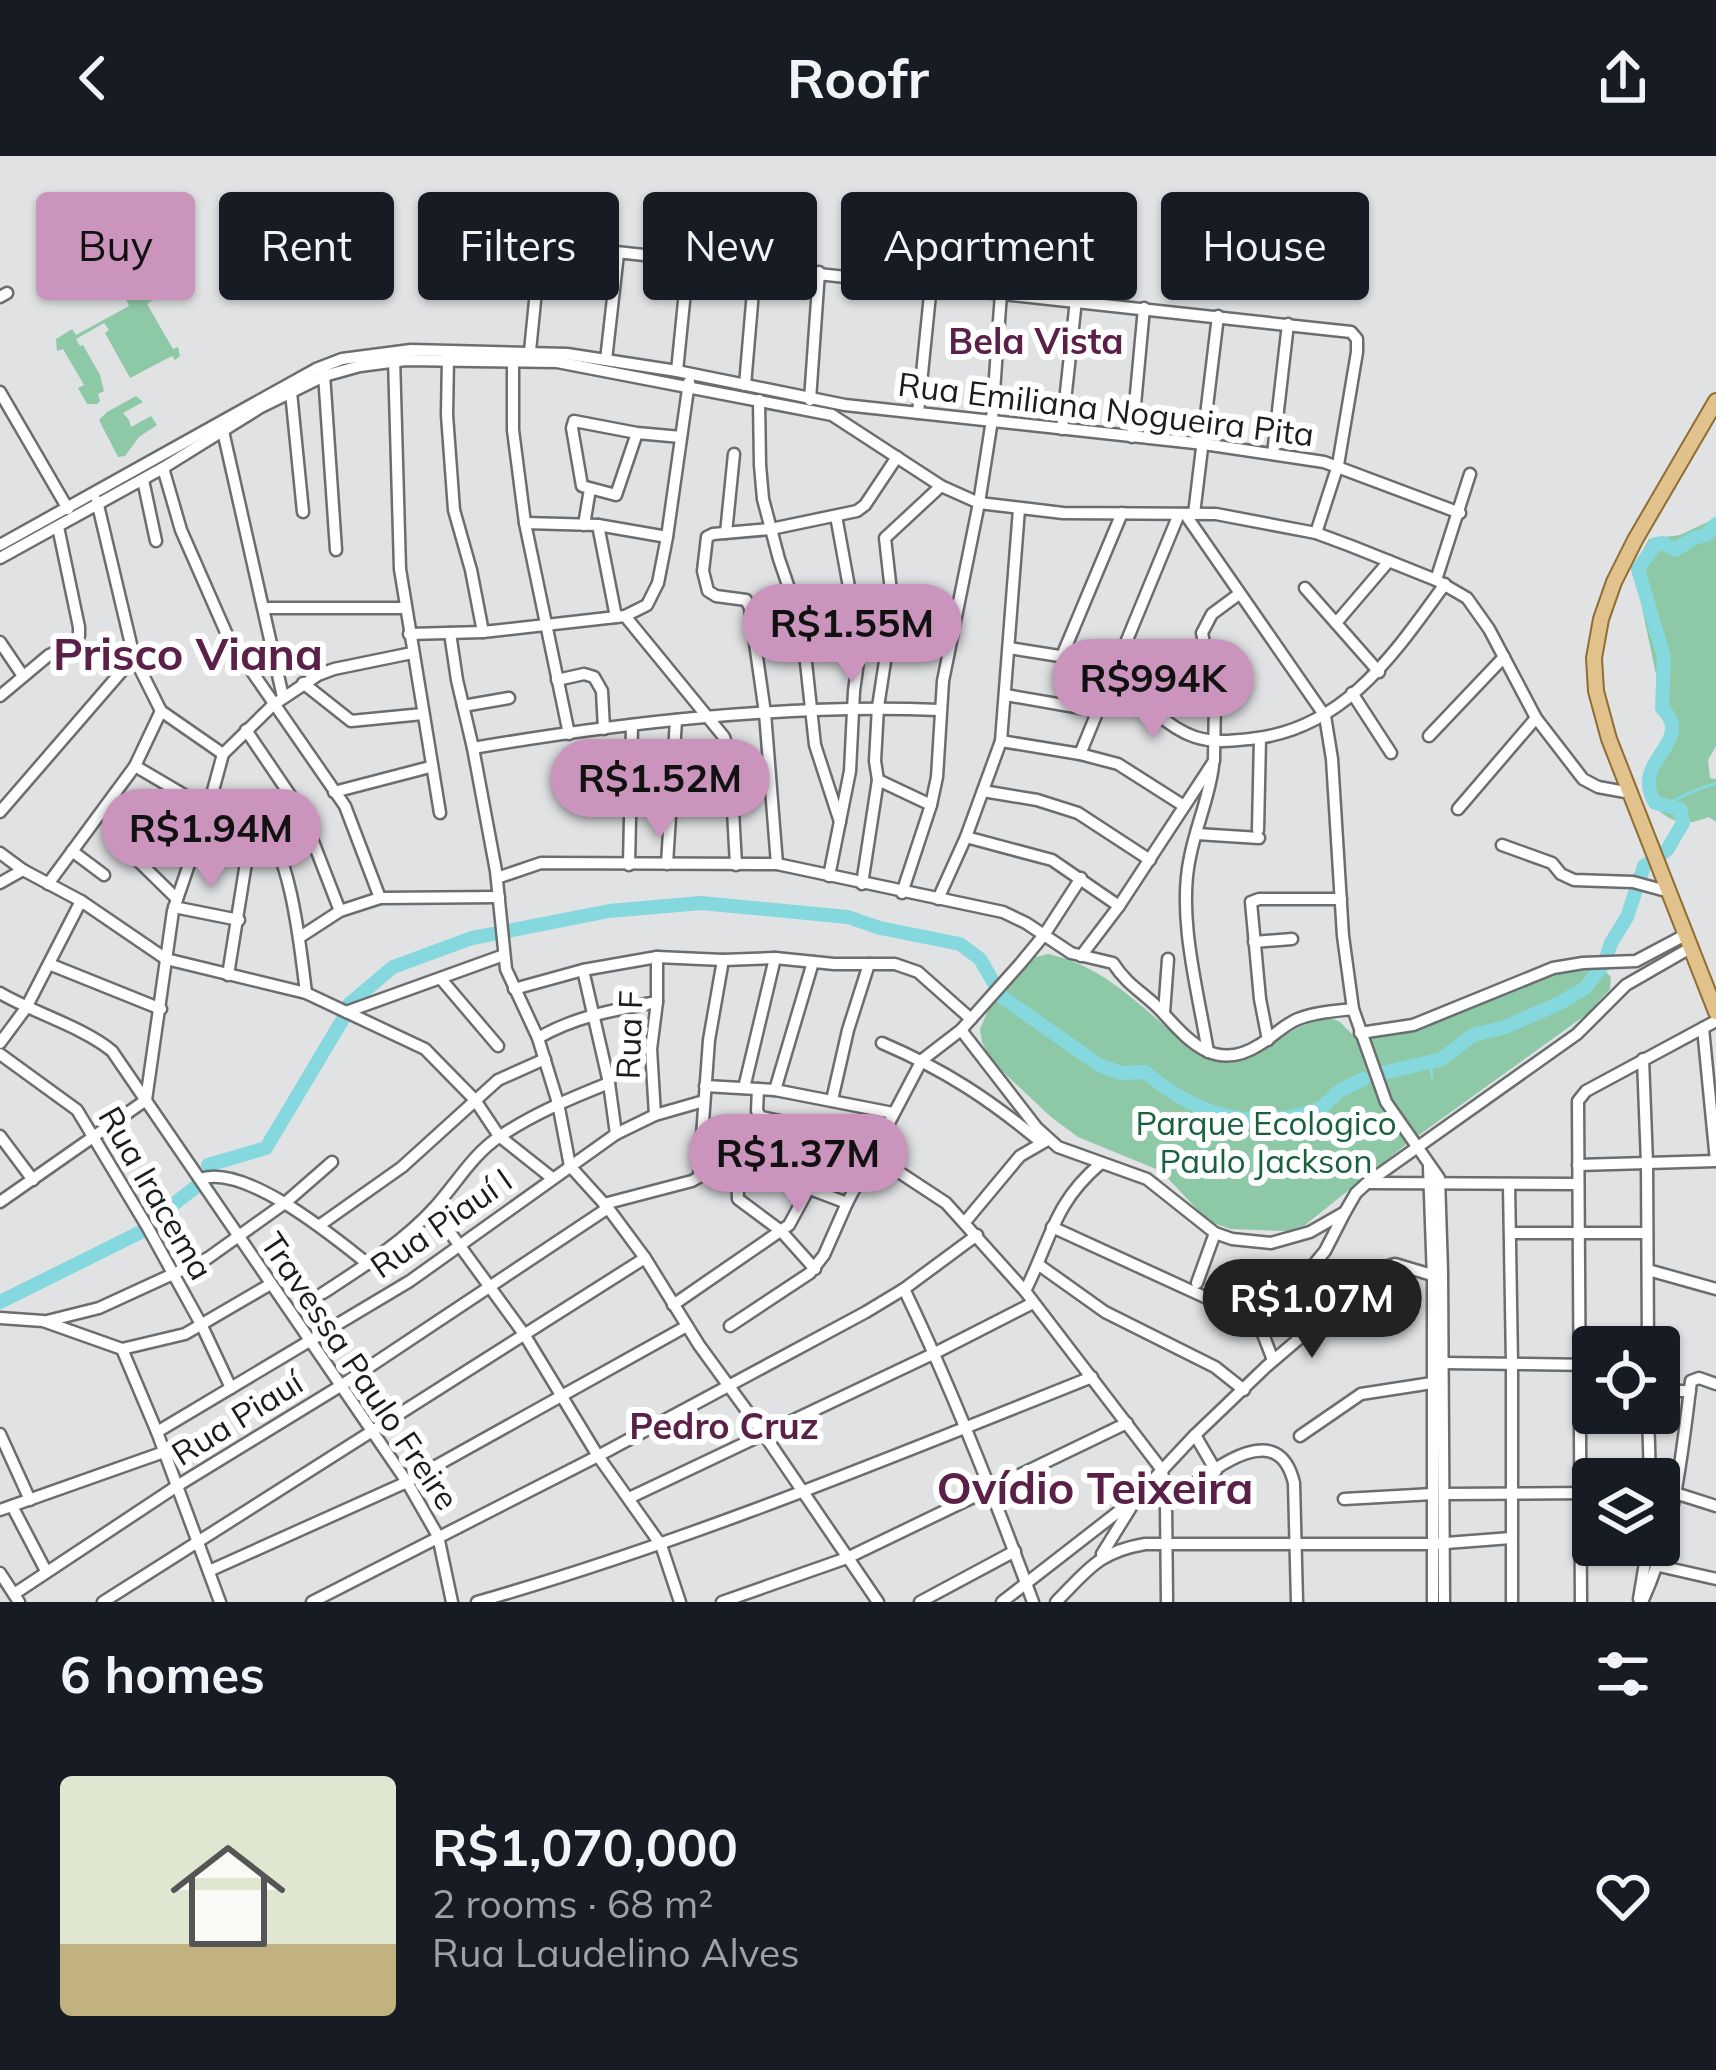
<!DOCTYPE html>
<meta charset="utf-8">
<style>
:root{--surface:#171b24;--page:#20242c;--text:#f1f3f6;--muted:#9ea1a6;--line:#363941;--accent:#ca94bd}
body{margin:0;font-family:Mulish,sans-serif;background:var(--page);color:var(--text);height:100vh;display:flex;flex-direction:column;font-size:45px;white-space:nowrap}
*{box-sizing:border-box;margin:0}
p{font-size:39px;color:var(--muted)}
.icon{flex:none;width:66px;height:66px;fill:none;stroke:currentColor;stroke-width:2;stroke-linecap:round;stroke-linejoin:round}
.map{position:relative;height:1446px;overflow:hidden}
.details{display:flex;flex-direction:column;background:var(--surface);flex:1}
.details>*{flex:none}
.guide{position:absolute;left:36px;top:36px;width:1644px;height:108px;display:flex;gap:24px}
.controls{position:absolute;left:1572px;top:1170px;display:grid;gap:24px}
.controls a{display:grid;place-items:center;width:108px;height:108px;border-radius:12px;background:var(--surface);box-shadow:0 3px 9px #0004;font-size:60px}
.price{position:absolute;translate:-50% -102px;padding:0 27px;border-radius:42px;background:var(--accent);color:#111;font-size:39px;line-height:78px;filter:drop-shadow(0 3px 6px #0008)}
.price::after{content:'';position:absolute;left:50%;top:72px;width:36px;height:27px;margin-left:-18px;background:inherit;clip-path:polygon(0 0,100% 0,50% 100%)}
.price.current{background:#222;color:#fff}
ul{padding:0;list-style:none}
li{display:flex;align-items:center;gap:36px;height:300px;padding:0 60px}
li+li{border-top:3px solid var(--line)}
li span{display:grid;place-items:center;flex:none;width:336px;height:240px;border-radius:12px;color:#555}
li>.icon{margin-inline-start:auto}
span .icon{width:144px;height:144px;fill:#fffc;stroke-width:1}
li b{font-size:51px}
h2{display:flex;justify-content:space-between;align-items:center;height:144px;padding:0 60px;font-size:51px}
.tag{padding:0 42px;border-radius:12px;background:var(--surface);box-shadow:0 3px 9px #0004;font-size:42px;line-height:108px}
.tag.current{background:var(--accent);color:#111}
header{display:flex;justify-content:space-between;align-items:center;height:156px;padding:0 60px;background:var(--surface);font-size:54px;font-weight:700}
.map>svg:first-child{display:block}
.green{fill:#8ec9a7}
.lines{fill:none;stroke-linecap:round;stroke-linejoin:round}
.stream{stroke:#85d9de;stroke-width:3}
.river{stroke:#85d9de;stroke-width:14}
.minor-casing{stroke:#6b6d6e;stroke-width:15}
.major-casing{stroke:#8f6d33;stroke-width:18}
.minor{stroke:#fff;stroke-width:10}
.major{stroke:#e1c18c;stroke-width:14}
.labels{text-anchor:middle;stroke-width:12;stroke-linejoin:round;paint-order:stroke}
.street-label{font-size:33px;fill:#1b1c1d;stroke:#fff}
.park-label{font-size:33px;fill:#18613f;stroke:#fff}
.neighbourhood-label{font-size:36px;font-weight:bold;fill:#5b2048;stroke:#fff}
.district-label{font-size:45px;font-weight:bold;fill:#5b2048;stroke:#fff}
</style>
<header><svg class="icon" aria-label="back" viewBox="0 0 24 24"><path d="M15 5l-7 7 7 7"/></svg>Roofr<svg class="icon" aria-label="share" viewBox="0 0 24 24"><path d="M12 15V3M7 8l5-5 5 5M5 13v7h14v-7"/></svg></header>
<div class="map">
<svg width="1716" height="1446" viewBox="0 0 1716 1446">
<rect width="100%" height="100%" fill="#e0e2e4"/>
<g class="green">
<polygon points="145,138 153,144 147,148 173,193 178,191 180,200 175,204 172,200 130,222 105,177 109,174 104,167 76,183 80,190 83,189 100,219 104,235 98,238 100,245 97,248 87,248 78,232 84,229 63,193 57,195 56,183 72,173 76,179 129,150 126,143"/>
<polygon points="136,240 143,246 123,257 129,264 131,271 151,260 157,269 139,281 125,300 118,301 99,264 107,256"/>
<path d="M1716 362V590L1708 604 1710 622 1716 623V666L1709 661C1689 668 1681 670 1663 658 1629 633 1665 597 1666 566L1636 423 1638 403 1649 383 1680 379Z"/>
<path d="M1048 798C1096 808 1129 839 1165 870 1176 879 1189 893 1202 898 1258 919 1306 846 1340 866 1341 867 1352 878 1353 879L1382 880 1397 878C1456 855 1539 813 1600 810L1611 821 1610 833 1587 858 1408 987 1305 1069 1288 1075 1230 1073 1208 1065 1161 1015 1078 981 1051 961 1001 914 988 898 982 886 980 873 992 845 1026 808 1036 801Z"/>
</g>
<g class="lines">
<g class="stream">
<path d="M1664 649C1677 643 1704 629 1716 628"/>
<polyline points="1431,906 1432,921"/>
</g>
<g class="river">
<path d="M508 775 609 755 701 747 848 761 880 772 960 788 980 803 1002 841 1099 909 1121 917 1145 916C1195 958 1250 977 1315 954 1326 950 1329 944 1337 937 1344 931 1355 928 1363 923"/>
<polyline points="349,848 393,811 472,782 493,778"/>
<path d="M1383 917 1442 903 1473 879 1505 871 1558 848 1585 832 1604 808 1611 787 1627 761 1644 710 1667 694 1683 667 1680 653 1655 647C1629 602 1697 588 1662 552L1664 501 1638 413 1656 388 1663 387 1675 394 1694 382 1706 379 1716 368"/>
<polyline points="208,1009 266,992 343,863"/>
<polyline points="152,1065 197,1030"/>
<polyline points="0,1146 145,1074"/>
</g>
<g class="minor-casing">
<g id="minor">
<polyline points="0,141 7,137"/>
<polyline points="530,195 540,95 544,90 552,89 1351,176 1357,183 1357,196 1338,309 1316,377"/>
<polyline points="448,201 447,259 454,354 471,414 483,476"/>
<polyline points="394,202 400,413 440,657"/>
<polyline points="513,203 513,274 525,367 569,578"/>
<polyline points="606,204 618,98"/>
<polyline points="677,215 688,106"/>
<polyline points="324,218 336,394"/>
<polyline points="745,229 755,112"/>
<polyline points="0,236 68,353"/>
<polyline points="291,236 303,356"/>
<polyline points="759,244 760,309 763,343 779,403 802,470 815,589 840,666"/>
<polyline points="810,244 819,116"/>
<polyline points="918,257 931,129"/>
<polyline points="1062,273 1076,144"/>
<polyline points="223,275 283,541"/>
<polyline points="637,277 616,339 582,330 572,272 574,265 637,277 681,281"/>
<polyline points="1132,281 1144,152"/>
<polyline points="1273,298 1288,168"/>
<polyline points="163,312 181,374 228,481 345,650 380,742"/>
<polyline points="143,324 156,385"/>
<polyline points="97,345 134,501 161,555 223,598"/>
<polyline points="1185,358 1325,560 1332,603 1343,780 1353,853 1386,946 1439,1022 1442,1115 1444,1446"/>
<polyline points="1194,358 1218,160"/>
<polyline points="525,367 598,369 667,381"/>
<polyline points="584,369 590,333"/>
<polyline points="598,369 616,461"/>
<polyline points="726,377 734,298"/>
<polyline points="0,389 316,213 342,203 411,194 567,198 677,215 845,249 1204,288 1324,306 1460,357"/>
<polyline points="0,402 163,312 261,251 324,220 360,210 406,204 557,206 832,259 941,330 979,347 1063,357 1216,358 1316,377 1351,390 1436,424 1467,442 1489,473 1536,562 1583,623 1598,631 1631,637"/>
<polyline points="1436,424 1470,318"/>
<polyline points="1305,432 1379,516"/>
<polyline points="264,452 404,452"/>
<polyline points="625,460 724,581 730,600 736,709"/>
<polyline points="1336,467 1389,405"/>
<polyline points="450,477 457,524 473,592 496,715 506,813 538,882 558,947 570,1010 608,1052 645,1102 699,1189 763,1277 878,1446"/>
<polyline points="409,478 483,476 625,460 647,449 658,427 667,381 689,226"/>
<polyline points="0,486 23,520"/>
<polyline points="1009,492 1116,509"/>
<polyline points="1062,500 1122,357"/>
<polyline points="557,524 584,518 594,521 602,535 604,573"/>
<polyline points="303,527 351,565 423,558"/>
<path d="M1106 535C1118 538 1131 540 1141 547 1160 559 1174 574 1195 581 1214 587 1231 585 1250 583 1344 574 1394 498 1445 428"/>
<polyline points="1352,537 1391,597"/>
<polyline points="1006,539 1098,555"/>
<polyline points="0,540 49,499 69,490 79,480 79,471 58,371"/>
<polyline points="463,550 509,542"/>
<polyline points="1160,562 1174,519 1171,493"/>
<polyline points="246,574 292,642 314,688 340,755"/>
<polyline points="1429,580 1504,501"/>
<polyline points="1001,585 1080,598 1118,608 1184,650"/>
<path d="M473 592C626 566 784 548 939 554"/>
<polyline points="1080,598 1179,358"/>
<polyline points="135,610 208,653"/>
<polyline points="878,624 931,649"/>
<polyline points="983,635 1037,644 1078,657 1150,704"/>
<polyline points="334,636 430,611"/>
<polyline points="1458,653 1536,562"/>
<polyline points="0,656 134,501"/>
<polyline points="1258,674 1260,582"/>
<polyline points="1197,678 1259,682"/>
<polyline points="966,681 1052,704 1119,750"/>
<polyline points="1502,689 1552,707 1561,718 1574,724 1633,726 1670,736"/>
<polyline points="124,691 177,743"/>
<polyline points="72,695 104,719"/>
<polyline points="0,697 23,714 81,745 166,803 306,837 425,893 475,944 499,980 552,1022"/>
<polyline points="667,708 676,564"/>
<polyline points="777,708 765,557 750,452 746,444 716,440 708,435 703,415 707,381 713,378 771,373 857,355 865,349 897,301"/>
<polyline points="629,709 632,569"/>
<polyline points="829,720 850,615 854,535 860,491 836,360"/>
<path d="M497 722 541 707 777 708 1003 756 1026 767 1071 797 1113 807C1129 832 1147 838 1165 859 1192 889 1218 915 1259 889 1273 881 1283 869 1298 863 1315 856 1335 855 1353 853"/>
<polyline points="0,727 23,714"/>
<polyline points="48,728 135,610 161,555"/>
<polyline points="862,728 878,624 875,605 878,551 893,453 885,382 941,330"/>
<polyline points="902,737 931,649 937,621 943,525 979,347 992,264 1001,137"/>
<polyline points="938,743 966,681 1001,585 1019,353"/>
<polyline points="174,751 239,764"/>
<polyline points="300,781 340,755 380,742 499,741"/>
<polyline points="1254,786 1292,783"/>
<polyline points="1081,800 1119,750 1214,605 1215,540 1202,477 1212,458 1239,438"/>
<polyline points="49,808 161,853"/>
<polyline points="583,814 609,927 616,978"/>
<path d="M228 819 253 663 257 658C291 695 300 788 306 837"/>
<polyline points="441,823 498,890"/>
<polyline points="514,833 583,814 657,801 723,804 775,802 834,808 895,808 918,816 971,863"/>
<path d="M0 837C34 857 83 871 112 895L407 1326 438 1380 452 1446"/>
<polyline points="346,856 504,799"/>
<polyline points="1164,857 1168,803"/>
<polyline points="961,874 1037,972 1058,991 1147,1023 1215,1077 1232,1083 1271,1087 1310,1076 1345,1056 1356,1037 1367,1027 1577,878 1626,829 1692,791"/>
<polyline points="1360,877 1413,869 1553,812 1583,807 1636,805 1687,778"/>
<path d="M538 882C576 860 614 854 657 846"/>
<polyline points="1268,884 1260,843 1251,746 1259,743 1341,743"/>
<polyline points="0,887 26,852 81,745"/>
<path d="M882 887C945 914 989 943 1042 987"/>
<path d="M1208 896C1198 835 1177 761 1190 701 1196 670 1209 642 1213 610"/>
<polyline points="0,898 77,954 148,1072 202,1170 231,1232"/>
<polyline points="1643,903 1647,1007 1648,1191"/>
<polyline points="705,930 775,934 893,957"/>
<polyline points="744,932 775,802"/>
<polyline points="758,933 757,955 761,961 814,972 841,983 873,999 946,1047 1025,1135 1162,1314 1166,1349 1167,1446"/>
<polyline points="775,934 813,806"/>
<polyline points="832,944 848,874 869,808"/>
<polyline points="655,959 651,893 657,846 657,801"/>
<polyline points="0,980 33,1024"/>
<polyline points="1578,1009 1716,1005 1703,872"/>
<polyline points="1429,1011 1433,1123 1433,1446"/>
<path d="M200 1023C245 1007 334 1081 368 1108"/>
<polyline points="1370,1027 1578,1028"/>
<polyline points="1509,1028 1512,1208 1512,1446"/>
<polyline points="0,1046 146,944 173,755 208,653 223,598 273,549 318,519 334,513 412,497"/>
<polyline points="604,1048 692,1025 699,1021 709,884 723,804"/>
<polyline points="433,1053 524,1178 598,1300 661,1389 680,1446"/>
<polyline points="965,1066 1020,1000 1046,985"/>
<polyline points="320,1069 402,1011 498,924 545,903"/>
<polyline points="1052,1071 1244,1159 1261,1173 1273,1204"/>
<polyline points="1511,1077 1647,1077"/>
<polyline points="1039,1109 1105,1156 1215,1211 1244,1234"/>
<polyline points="815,1113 781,1075 738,1043 737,1015 741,1011 752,1011 847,1047"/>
<polyline points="1648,1114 1716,1133"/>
<polyline points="1197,1127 1215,1077"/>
<path d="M904 1133C953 1235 994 1340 1033 1446"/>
<path d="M1025 1135C1051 1084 1053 1048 1100 1008"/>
<path d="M323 1137C363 1111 403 1086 435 1051 456 1028 473 998 499 981 533 958 571 942 609 927"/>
<polyline points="673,1149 789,1069 809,1032"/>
<polyline points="0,1162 43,1165 122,1193 157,1276 220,1446"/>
<polyline points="47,1165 99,1152 208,1102 285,1047 332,1006"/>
<polyline points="730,1170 810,1117 824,1099 847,1047 922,904 961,874 1020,808 1044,779 1081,722"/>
<polyline points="1261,1173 1325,1095 1345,1056"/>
<polyline points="122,1193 185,1178 269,1129"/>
<polyline points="1442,1207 1593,1209"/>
<polyline points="1659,1235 1690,1235"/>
<polyline points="1648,1257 1650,1323"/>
<polyline points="157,1276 410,1125 616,978 655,959 704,945"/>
<polyline points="0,1278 30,1344"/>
<polyline points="1195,1279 1216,1315"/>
<polyline points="1300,1280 1361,1238 1432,1227"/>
<polyline points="1675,1337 1716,1350"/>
<polyline points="1445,1338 1593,1337"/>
<polyline points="629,1342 935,1197 1033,1147"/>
<polyline points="1344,1343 1433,1338"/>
<path d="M1166 1349C1198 1327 1276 1252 1294 1327L1297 1446"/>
<polyline points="12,1350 46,1415"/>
<polyline points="0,1354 164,1296"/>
<polyline points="1102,1398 1133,1348"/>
<polyline points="1659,1410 1716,1423"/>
<polyline points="209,1415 407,1326 687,1170"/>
<polyline points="0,1417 19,1446"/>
<polyline points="14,1438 177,1330 342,1229 608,1052"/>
<polyline points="1639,1443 1648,1389"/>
<polyline points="103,1446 645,1102"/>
<polyline points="312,1446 598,1300 866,1156 904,1133 977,1079"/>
<path d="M477 1446C687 1386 889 1302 1092 1221"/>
<polyline points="722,1446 847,1402 1127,1267"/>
<polyline points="920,1446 1015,1395"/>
<polyline points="1002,1446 1136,1342 1195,1279 1267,1210 1382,1112 1395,1108 1432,1119"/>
<path d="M1056 1446C1088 1414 1098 1396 1145 1388H1433L1511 1382"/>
<polyline points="1581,1446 1578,945 1586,935 1716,865"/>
<path d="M1642 1446C1674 1377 1682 1300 1691 1225L1699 1222 1716 1228"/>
</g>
</g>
<g class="major-casing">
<polyline id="major" points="1716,245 1635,384 1614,426 1601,463 1594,502 1596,535 1609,583 1716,856"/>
</g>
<use href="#minor" class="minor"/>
<use href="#major" class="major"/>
</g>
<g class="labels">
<g class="street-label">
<text transform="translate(1106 253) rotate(7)" y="12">Rua Emiliana Nogueira Pita</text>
<text transform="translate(629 879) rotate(-88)" y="12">Rua F</text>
<text transform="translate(156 1037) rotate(60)" y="12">Rua Iracema</text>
<text transform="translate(441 1067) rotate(-35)" y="12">Rua Piauí I</text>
<text transform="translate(360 1215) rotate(56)" y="12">Travessa Paulo Freire</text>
<text transform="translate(237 1262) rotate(-32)" y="12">Rua Piauí</text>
</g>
<g class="park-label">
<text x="1266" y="979">Parque Ecologico<tspan x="1266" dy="38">Paulo Jackson</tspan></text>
</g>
<g class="neighbourhood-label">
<text x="1036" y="198">Bela Vista</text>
<text x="724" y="1283">Pedro Cruz</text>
</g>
<g class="district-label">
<text x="188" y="514">Prisco Viana</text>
<text x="1095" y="1348">Ovídio Teixeira</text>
</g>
</g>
</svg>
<div class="controls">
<a><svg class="icon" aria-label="locate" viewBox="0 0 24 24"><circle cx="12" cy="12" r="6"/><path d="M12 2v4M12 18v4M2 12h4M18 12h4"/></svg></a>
<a><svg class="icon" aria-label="layers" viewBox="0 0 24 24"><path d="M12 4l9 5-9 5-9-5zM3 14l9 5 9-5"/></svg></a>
</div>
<b class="price" style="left:852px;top:530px">R$1.55M</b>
<b class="price" style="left:1153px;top:585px">R$994K</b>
<b class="price" style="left:660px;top:685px">R$1.52M</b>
<b class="price" style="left:211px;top:735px">R$1.94M</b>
<b class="price" style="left:798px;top:1060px">R$1.37M</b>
<b class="price current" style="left:1312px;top:1205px">R$1.07M</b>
<div class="guide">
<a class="tag current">Buy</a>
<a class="tag">Rent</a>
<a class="tag">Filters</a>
<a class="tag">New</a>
<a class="tag">Apartment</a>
<a class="tag">House</a>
</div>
</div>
<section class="details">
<h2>6 homes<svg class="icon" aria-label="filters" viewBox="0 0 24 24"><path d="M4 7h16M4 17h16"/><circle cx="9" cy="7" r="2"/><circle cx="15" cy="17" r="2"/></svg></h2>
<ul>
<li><span style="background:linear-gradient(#dfe7d0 70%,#c2b280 0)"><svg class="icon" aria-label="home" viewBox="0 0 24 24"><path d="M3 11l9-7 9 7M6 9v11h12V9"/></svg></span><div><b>R$1,070,000</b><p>2 rooms · 68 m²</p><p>Rua Laudelino Alves</p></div><svg class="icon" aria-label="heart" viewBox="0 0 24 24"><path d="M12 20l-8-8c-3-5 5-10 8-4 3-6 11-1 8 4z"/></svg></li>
</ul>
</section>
